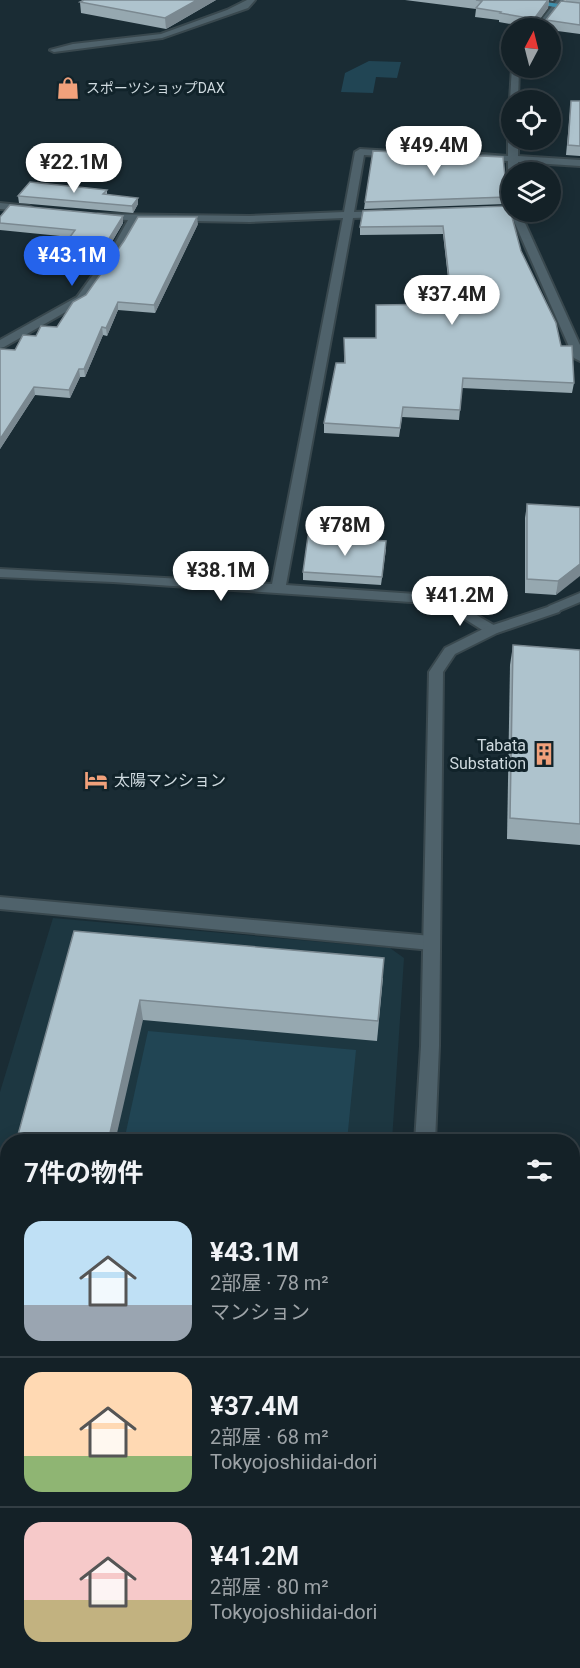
<!DOCTYPE html>
<html lang="ja">
<meta charset="utf-8">
<style>
:root{--surface:#142127;--page:#212e33;--text:#f1f3f6;--muted:#9da3a7;--line:#333e44;--accent:#2563eb}
body{margin:0;font-family:Roboto,"Noto Sans JP",sans-serif;background:var(--page);color:var(--text);height:100vh;display:flex;flex-direction:column;font-size:22px;white-space:nowrap}
*{box-sizing:border-box;margin:0}
p{font-size:20px;color:var(--muted)}
.icon{flex:none;width:33px;height:33px;fill:none;stroke:currentColor;stroke-width:2;stroke-linecap:round;stroke-linejoin:round}
.map{position:relative;flex:1;overflow:hidden}
.details{position:absolute;left:0px;top:1134px;width:580px;height:534px;display:flex;flex-direction:column;background:var(--surface);border-radius:24px 24px 0 0;box-shadow:0 3px 15px #0003,0 0 0 2px var(--line)}
.details>*{flex:none}
.needle{width:39px;rotate:7deg}
.tools{position:absolute;left:501px;top:18px;display:grid;gap:12px}
.tools a{display:grid;place-items:center;width:60px;height:60px;border-radius:50%;background:var(--surface);box-shadow:0 3px 15px #0003,0 0 0 2px var(--line);font-size:30px}
.price{position:absolute;translate:-50% -51px;padding:0 14px;border-radius:21px;background:#fff;color:#222;font-size:20px;line-height:39px;filter:drop-shadow(0 2px 3px #0008)}
.price::after{content:'';position:absolute;left:50%;top:36px;width:18px;height:14px;margin-left:-9px;background:inherit;clip-path:polygon(0 0,100% 0,50% 100%)}
.price.selected{background:var(--accent);color:#fff}
ul{padding:0;list-style:none}
li{display:flex;align-items:center;gap:18px;height:150px;padding:0 24px}
li+li{border-top:2px solid var(--line)}
li span{display:grid;place-items:center;flex:none;width:168px;height:120px;border-radius:18px;color:#555}
li>.icon{margin-inline-start:auto}
span .icon{width:72px;height:72px;fill:#fffc;stroke-width:1}
li b{font-size:26px}
h2{display:flex;justify-content:space-between;align-items:center;height:72px;padding:0 24px;font-size:26px}
.map>svg:first-child{display:block}
.built{fill:#1d3741}
.green{fill:#214554}
.lines{fill:none;stroke-linecap:round;stroke-linejoin:round}
.minor-casing{stroke:#39484e;stroke-width:4}
.tertiary-casing{stroke:#39484e;stroke-width:4}
.primary-casing{stroke:#39484e;stroke-width:4}
.minor{fill:#4f626b;fill-rule:evenodd}
.tertiary{fill:#4f626b;fill-rule:evenodd}
.primary{fill:#3f8eab;fill-rule:evenodd}
.tram{stroke:#b6c2c7;stroke-width:1.5}
.wall{fill:#96a8b0}
.shaded-wall{fill:#7a8890}
.building{fill:#aec3cd;stroke:#7a8890;stroke-width:1.5}
.labels{text-anchor:middle;stroke-width:6;stroke-linejoin:round;paint-order:stroke}
.far-poi-label{font-size:14px;fill:#cfdadf;stroke:#11232a;text-anchor:start}
.poi-label{font-size:16px;fill:#cfdadf;stroke:#11232a;text-anchor:end}
</style>
<div class="map">
<svg width="580" height="1668" viewBox="0 0 580 1668">
<rect width="100%" height="100%" fill="#1a2c34"/>
<polygon class="built" points="53,918 390,948 404,958 392,1141 8,1142 8,1660 359,1661 358,1668 0,1668 0,1092"/>
<g class="green">
<polygon points="369,61 401,62 397,78 376,77 373,93 341,92 345,73"/>
<polygon points="148,1031 356,1050 347,1141 124,1141"/>
</g>
<g class="lines">
<g class="minor-casing">
<g id="minor">
<polygon points="247,0 255,0 248,8 162,38 54,52 50,50 73,44 161,34 227,10"/>
<polygon points="557,0 565,0 543,28 535,28"/>
<polygon points="512,67 519,68 518,100 512,102 510,100"/>
<polygon points="512,138 518,140 518,156 580,160 580,166 518,162 518,172 512,172 512,174 508,172 508,161 482,160 477,157 482,154 508,156 508,140"/>
<polygon points="360,149 393,151 398,154 393,157 364,155 354,212 382,211 387,214 382,217 353,218 286,585 444,596 497,627 499,630 497,633 487,633 441,604 113,582 0,577 0,569 272,584 343,218 250,222 138,220 123,247 85,301 4,347 0,348 0,340 77,297 113,247 128,220 102,219 98,218 98,214 250,216 344,212 355,152"/>
<polygon points="0,203 29,206 34,209 29,212 0,209"/>
<polygon points="511,210 520,212 580,345 580,361 574,358 510,212"/>
<polygon points="580,593 580,602 554,613 547,609 549,606"/>
<polygon points="0,897 431,936 437,938 440,943 437,948 431,950 0,909"/>
</g>
</g>
<g class="tertiary-casing">
<g id="tertiary">
<polygon points="554,605 559,606 561,609 559,612 497,633 455,654 443,672 439,1046 435,1142 415,1142 421,1046 429,672 445,648 487,627"/>
<rect x="384" y="1660" width="26" height="8"/>
</g>
</g>
<g class="primary-casing">
<polygon id="primary" points="511,0 532,0 580,7 580,11"/>
</g>
<use href="#minor" class="minor"/>
<use href="#tertiary" class="tertiary"/>
<use href="#primary" class="primary"/>
<polyline class="tram" points="564,0 580,2"/>
</g>
<g class="wall">
<polygon points="84,0 216,0 166,29 81,13 80,2"/>
<polygon points="405,0 554,0 553,1 549,0 548,8 533,28 499,22 499,20 475,17 476,9"/>
<polygon points="566,0 580,0 580,34 550,30 550,28 545,28 546,20 566,2"/>
<polygon points="571,101 580,101 580,156 566,155"/>
<polygon points="107,190 107,195 138,204 133,213 19,203 18,196"/>
<polygon points="507,197 506,204 364,209 365,202"/>
<polygon points="509,206 521,251 561,346 574,383 572,393 462,388 459,420 402,417 399,437 324,433 324,423 344,363 344,338 376,338 376,305 451,304 443,234 360,235 360,227"/>
<polygon points="0,217 123,223 103,257 65,252 64,245 70,237 0,230"/>
<polygon points="198,224 155,313 118,310 107,336 103,335 85,377 80,377 70,398 35,395 0,449 0,349 15,350 36,336 57,327 86,295"/>
<polygon points="527,504 580,507 556,595 525,593 525,518"/>
<polygon points="386,549 381,585 303,580 303,572"/>
<polygon points="513,645 580,650 580,845 507,839 510,665"/>
<polygon points="74,931 383,978 377,1041 143,1020"/>
</g>
<g class="shaded-wall">
<polygon points="197,0 216,0 166,29 165,18"/>
<polygon points="549,0 548,8 533,28 534,19"/>
<polygon points="138,198 138,204 133,213 132,206"/>
<polygon points="123,216 123,223 103,257 102,250"/>
<polygon points="197,217 198,224 155,313 154,305"/>
<polygon points="118,302 118,310 107,336 106,328"/>
<polygon points="102,327 103,335 85,377 84,369"/>
<polygon points="79,369 80,377 70,398 69,390"/>
<polygon points="34,387 35,395 0,449 0,439"/>
<polygon points="580,564 580,576 556,595 558,581"/>
<polygon points="140,1000 143,1020 115,1142 108,1142"/>
</g>
<g class="building">
<polygon points="84,0 197,0 165,18 80,2"/>
<polygon points="476,0 548,0 534,19 500,13 501,12 476,8 482,1"/>
<polygon points="561,1 580,3 580,25 546,20"/>
<polygon points="571,101 580,101 580,146 568,145"/>
<polygon points="373,151 503,157 507,197 365,202"/>
<polygon points="30,182 107,190 103,194 138,198 132,206 18,196"/>
<polygon points="10,205 123,216 102,250 64,245 75,230 0,223 0,217"/>
<polygon points="509,206 521,251 556,323 561,346 572,346 574,383 463,378 460,410 403,407 400,428 324,423 336,363 345,363 344,338 376,338 376,305 452,304 443,226 360,227 363,211"/>
<polygon points="138,217 197,217 154,305 118,302 106,328 102,327 84,369 79,369 69,390 34,387 0,439 0,349 15,350 23,335 36,336 41,326 57,327 73,302 86,295 124,241"/>
<polygon points="527,504 580,507 580,564 558,581 527,579"/>
<polygon points="308,536 386,541 382,577 303,572"/>
<polygon points="513,645 580,650 580,824 510,818"/>
<polygon points="74,931 384,958 378,1021 140,1000 108,1142 16,1142"/>
<polygon points="8,1171 8,1660 342,1660 341,1668 0,1668 0,1198"/>
</g>
<defs>
<g id="shop-bare" transform="scale(1.8)"><path d="M-5-2.5h2.3a2.7 3.5 0 0 1 5.4 0H5L5.5 6h-11ZM-1.5-2.5h3a1.5 2.3 0 0 0-3 0Z" fill="#f1a17b" stroke="#11232a" stroke-width="2.5" paint-order="stroke"/></g>
<g id="building-bare" transform="scale(1.8)"><path d="M-4-6H4V6H1V3H-1V6H-4ZM-2.5-4.3h1.7v1.8h-1.7ZM.8-4.3h1.7v1.8H.8ZM-2.5-1h1.7V.8h-1.7ZM.8-1h1.7V.8H.8Z" fill="#f1a17b" stroke="#11232a" stroke-width="2.5" paint-order="stroke"/></g>
<g id="hotel-bare" transform="scale(1.8)"><path d="M-6-4.5h1.5V1H6V5H4.5V3h-9V5H-6ZM-4 0a1.8 1.8 0 1 1 3.6 0ZM.5 0V-2.5h3Q6-2.5 6 0Z" fill="#f1a17b" stroke="#11232a" stroke-width="2.5" paint-order="stroke"/></g>
</defs>
<g fill-rule="evenodd">
<use href="#shop-bare" x="68" y="88"/>
<use href="#building-bare" x="544" y="754"/>
<use href="#hotel-bare" x="96" y="780"/>
</g>
<g class="labels">
<g class="far-poi-label">
<text x="86" y="93">スポーツショップDAX</text>
</g>
<g class="poi-label">
<text x="526" y="751">Tabata<tspan x="526" dy="18">Substation</tspan></text>
<text x="114" y="786" text-anchor="start">太陽マンション</text>
</g>
</g>
</svg>
<div class="tools">
<a><svg class="needle" viewBox="-14 -14 28 28"><path d="M0-13l5 13h-10z" fill="#e53935"/><path d="M0 13l5-13h-10z" fill="#9da3a7"/></svg></a>
<a><svg class="icon" aria-label="locate" viewBox="0 0 24 24"><circle cx="12" cy="12" r="6"/><path d="M12 2v4M12 18v4M2 12h4M18 12h4"/></svg></a>
<a><svg class="icon" aria-label="layers" viewBox="0 0 24 24"><path d="M12 4l9 5-9 5-9-5zM3 14l9 5 9-5"/></svg></a>
</div>
<b class="price" style="left:434px;top:177px">¥49.4M</b>
<b class="price" style="left:74px;top:194px">¥22.1M</b>
<b class="price selected" style="left:72px;top:287px">¥43.1M</b>
<b class="price" style="left:452px;top:326px">¥37.4M</b>
<b class="price" style="left:345px;top:557px">¥78M</b>
<b class="price" style="left:221px;top:602px">¥38.1M</b>
<b class="price" style="left:460px;top:627px">¥41.2M</b>
<section class="details">
<h2>7件の物件<svg class="icon" aria-label="filters" viewBox="0 0 24 24"><path d="M4 7h16M4 17h16"/><circle cx="9" cy="7" r="2"/><circle cx="15" cy="17" r="2"/></svg></h2>
<ul>
<li><span style="background:linear-gradient(#bfe0f5 70%,#9aa5b1 0)"><svg class="icon" aria-label="home" viewBox="0 0 24 24"><path d="M3 11l9-7 9 7M6 9v11h12V9"/></svg></span><div><b>¥43.1M</b><p>2部屋 · 78 m²</p><p>マンション</p></div></li>
<li><span style="background:linear-gradient(#ffd9b3 70%,#8fb573 0)"><svg class="icon" aria-label="home" viewBox="0 0 24 24"><path d="M3 11l9-7 9 7M6 9v11h12V9"/></svg></span><div><b>¥37.4M</b><p>2部屋 · 68 m²</p><p>Tokyojoshiidai-dori</p></div></li>
<li><span style="background:linear-gradient(#f6c9c9 65%,#c2b280 0)"><svg class="icon" aria-label="home" viewBox="0 0 24 24"><path d="M3 11l9-7 9 7M6 9v11h12V9"/></svg></span><div><b>¥41.2M</b><p>2部屋 · 80 m²</p><p>Tokyojoshiidai-dori</p></div></li>
</ul>
</section>
</div>
